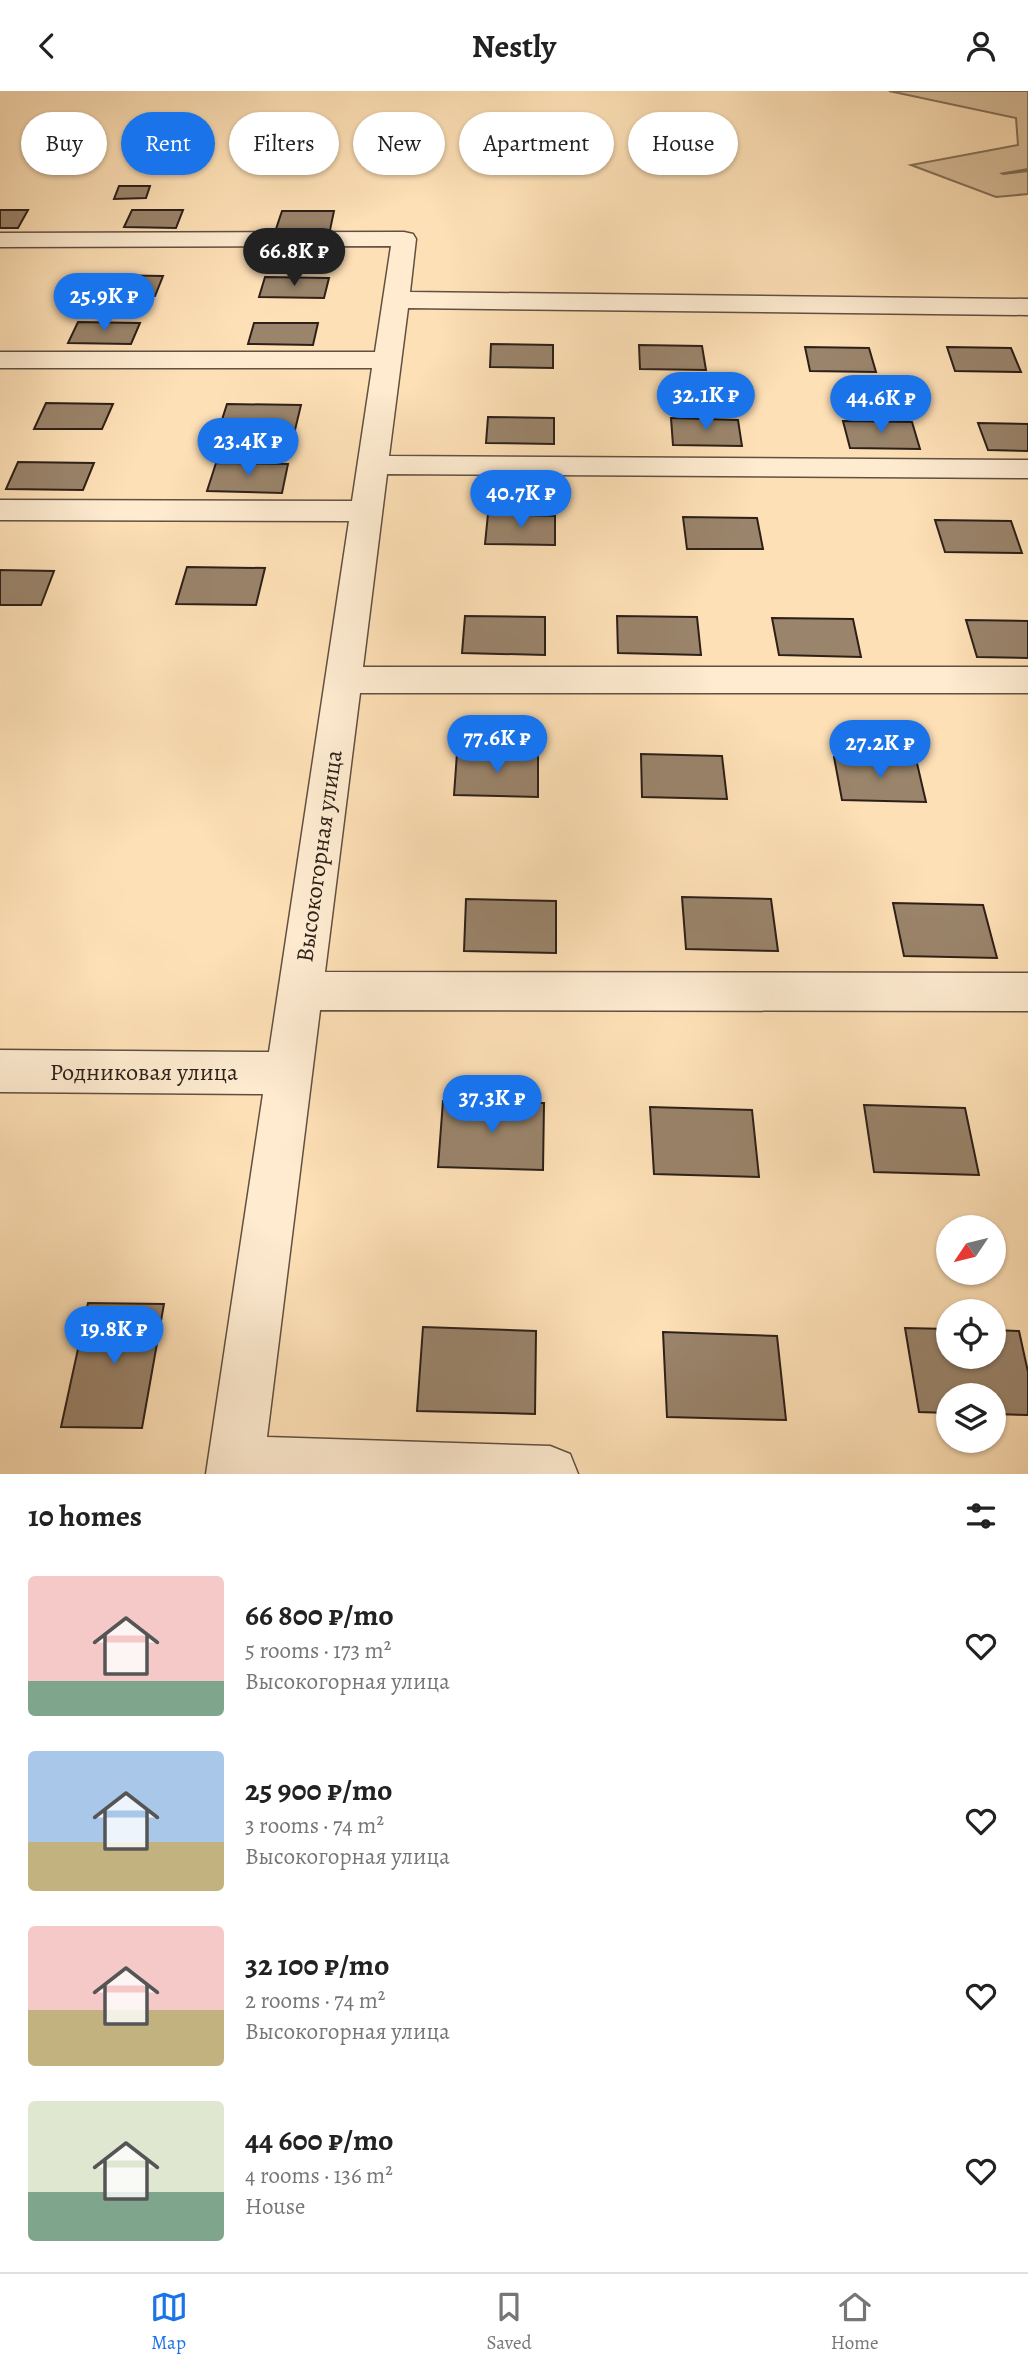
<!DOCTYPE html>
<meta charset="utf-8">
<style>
:root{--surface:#fff;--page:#f6f6f6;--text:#222;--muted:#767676;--line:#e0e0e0;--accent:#1a73e8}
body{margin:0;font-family:Alegreya,serif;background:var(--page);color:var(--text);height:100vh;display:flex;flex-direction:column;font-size:26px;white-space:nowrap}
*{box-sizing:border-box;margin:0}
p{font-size:23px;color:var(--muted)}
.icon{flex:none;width:38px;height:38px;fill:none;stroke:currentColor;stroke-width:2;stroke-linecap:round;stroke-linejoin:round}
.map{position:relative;height:1383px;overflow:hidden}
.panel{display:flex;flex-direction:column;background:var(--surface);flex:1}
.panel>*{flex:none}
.banner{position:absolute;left:21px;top:21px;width:987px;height:63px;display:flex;gap:14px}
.needle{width:46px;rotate:235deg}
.buttons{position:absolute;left:936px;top:1124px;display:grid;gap:14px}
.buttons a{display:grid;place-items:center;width:70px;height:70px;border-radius:50%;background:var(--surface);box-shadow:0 2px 5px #0004;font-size:35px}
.price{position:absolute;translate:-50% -60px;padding:0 16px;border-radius:24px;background:var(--accent);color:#fff;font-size:23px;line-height:46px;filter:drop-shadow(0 2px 4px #0008)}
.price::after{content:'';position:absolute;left:50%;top:42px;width:21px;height:16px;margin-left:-10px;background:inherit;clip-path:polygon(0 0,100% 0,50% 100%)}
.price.selected{background:#222;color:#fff}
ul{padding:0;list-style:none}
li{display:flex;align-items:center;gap:21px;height:175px;padding:0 28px}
li span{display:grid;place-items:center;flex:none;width:196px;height:140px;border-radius:7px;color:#555}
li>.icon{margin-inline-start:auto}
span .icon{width:84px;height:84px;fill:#fffc;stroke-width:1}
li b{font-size:30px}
h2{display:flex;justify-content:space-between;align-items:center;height:84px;padding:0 28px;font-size:30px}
.pill{padding:0 24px;border-radius:32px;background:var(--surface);box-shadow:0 2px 5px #0004;font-size:24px;line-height:63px}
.pill.selected{background:var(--accent);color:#fff}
header{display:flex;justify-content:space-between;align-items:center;height:91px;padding:0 28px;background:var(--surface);font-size:32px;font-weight:700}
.tab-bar{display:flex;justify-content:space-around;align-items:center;height:98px;border-top:2px solid var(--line);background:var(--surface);font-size:19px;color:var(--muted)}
.tab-bar a{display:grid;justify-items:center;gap:4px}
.tab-bar .selected{color:var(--accent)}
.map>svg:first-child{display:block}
.green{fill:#dabf9b;stroke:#84705a;stroke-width:2}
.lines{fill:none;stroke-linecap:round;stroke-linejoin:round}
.stream{fill:#806c58;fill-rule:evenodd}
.building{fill:#9a846b;stroke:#2d201a;stroke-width:2}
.minor-casing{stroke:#615041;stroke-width:3}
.minor{fill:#feebd0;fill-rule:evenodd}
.labels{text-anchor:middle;stroke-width:6;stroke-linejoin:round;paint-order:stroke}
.street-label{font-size:24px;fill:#2d201a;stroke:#feebd0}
</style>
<header><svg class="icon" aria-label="back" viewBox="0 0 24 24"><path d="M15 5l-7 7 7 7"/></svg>Nestly<svg class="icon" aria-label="person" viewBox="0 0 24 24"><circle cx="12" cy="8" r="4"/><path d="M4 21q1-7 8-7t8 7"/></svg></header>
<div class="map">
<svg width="1028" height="1383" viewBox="0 0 1028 1383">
<rect width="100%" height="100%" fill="#fee0b6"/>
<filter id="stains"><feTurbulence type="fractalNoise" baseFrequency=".00286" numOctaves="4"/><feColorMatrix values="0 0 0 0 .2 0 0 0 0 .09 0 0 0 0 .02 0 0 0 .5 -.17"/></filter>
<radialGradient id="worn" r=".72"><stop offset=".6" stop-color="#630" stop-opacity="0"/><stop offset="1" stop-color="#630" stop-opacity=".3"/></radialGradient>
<polygon class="green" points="889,0 1028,0 1028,103 996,106 911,74 1018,54 1016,27"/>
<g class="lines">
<polygon class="stream" points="1028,77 1028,81 1003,84 999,82"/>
</g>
<g class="building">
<polygon points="119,95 150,95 146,107 114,108"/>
<polygon points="0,119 28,119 18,137 0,137"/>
<polygon points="132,119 183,119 176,137 124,136"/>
<polygon points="282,120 334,120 330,139 276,138"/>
<polygon points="102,184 163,185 155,205 92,204"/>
<polygon points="265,186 329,187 324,207 259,206"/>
<polygon points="78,231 140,232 131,253 68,252"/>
<polygon points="254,232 318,232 313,254 248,253"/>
<polygon points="491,253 553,254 553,277 490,276"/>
<polygon points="639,254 702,255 706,279 640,278"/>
<polygon points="805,256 869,257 876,281 810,280"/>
<polygon points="947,256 1011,257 1021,281 955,280"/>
<polygon points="46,312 113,313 102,338 34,338"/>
<polygon points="227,313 301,314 295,339 219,338"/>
<polygon points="488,326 554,327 554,353 486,352"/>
<polygon points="671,327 738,329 742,355 673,354"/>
<polygon points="843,330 912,331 920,358 850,357"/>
<polygon points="978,332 1028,333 1028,360 988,359"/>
<polygon points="18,371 94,372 83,399 6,398"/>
<polygon points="216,372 288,373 282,402 207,400"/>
<polygon points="488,423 555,425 555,454 485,453"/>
<polygon points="683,426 757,427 763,458 687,458"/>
<polygon points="935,429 1011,430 1022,462 945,461"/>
<polygon points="187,476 265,477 256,514 176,513"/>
<polygon points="0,479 54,480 41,514 0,514"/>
<polygon points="465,525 545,526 545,564 462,562"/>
<polygon points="617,525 697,526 701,564 618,562"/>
<polygon points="772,527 853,528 861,566 779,564"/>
<polygon points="966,529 1028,530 1028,567 977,566"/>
<polygon points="457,662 538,663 538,706 454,704"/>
<polygon points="641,663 722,665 727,708 642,706"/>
<polygon points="834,666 916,668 926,711 842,709"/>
<polygon points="682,806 771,808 778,860 686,858"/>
<polygon points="466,808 556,810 556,862 464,860"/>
<polygon points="893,812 983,814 997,867 904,865"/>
<polygon points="443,1010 544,1012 543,1079 438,1076"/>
<polygon points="864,1014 965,1017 979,1084 874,1081"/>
<polygon points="650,1016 752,1019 759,1086 654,1083"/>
<polygon points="88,1212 164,1213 142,1337 61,1336"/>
<polygon points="423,1236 536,1240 535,1323 417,1320"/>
<polygon points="905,1237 948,1238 948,1265 994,1265 994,1239 1019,1240 1028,1281 1028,1324 994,1323 994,1304 948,1304 948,1322 919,1321"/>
<polygon points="663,1241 777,1245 786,1329 667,1326"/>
</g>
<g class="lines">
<g class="minor-casing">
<polygon id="minor" points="404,141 413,143 416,148 410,201 1028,208 1028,224 408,217 389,365 1028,369 1028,387 387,383 363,576 1028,576 1028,602 360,602 325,881 1028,882 1028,920 320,919 267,1346 550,1355 570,1363 578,1383 206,1383 263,1003 0,1001 0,959 269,961 349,430 0,429 0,409 352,410 372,277 0,277 0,261 375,261 391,155 0,156 0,142"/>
</g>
<use href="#minor" class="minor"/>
</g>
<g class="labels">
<g class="street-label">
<text transform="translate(319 765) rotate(-82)" y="8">Высокогорная улица</text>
<text x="144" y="989">Родниковая улица</text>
</g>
</g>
<rect width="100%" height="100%" filter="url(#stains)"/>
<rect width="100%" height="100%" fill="url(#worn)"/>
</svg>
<div class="buttons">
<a><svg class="needle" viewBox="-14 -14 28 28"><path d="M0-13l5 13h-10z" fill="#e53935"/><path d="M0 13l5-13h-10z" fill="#767676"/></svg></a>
<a><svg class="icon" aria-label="locate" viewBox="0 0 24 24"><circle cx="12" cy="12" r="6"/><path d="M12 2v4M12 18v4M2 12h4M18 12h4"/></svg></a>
<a><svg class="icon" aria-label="layers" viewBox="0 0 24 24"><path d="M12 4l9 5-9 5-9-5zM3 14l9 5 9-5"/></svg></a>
</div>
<b class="price selected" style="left:294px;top:197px">66.8K ₽</b>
<b class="price" style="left:104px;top:242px">25.9K ₽</b>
<b class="price" style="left:706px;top:341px">32.1K ₽</b>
<b class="price" style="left:881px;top:344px">44.6K ₽</b>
<b class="price" style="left:248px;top:387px">23.4K ₽</b>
<b class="price" style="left:521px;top:439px">40.7K ₽</b>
<b class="price" style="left:497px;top:684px">77.6K ₽</b>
<b class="price" style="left:880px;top:689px">27.2K ₽</b>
<b class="price" style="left:492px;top:1044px">37.3K ₽</b>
<b class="price" style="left:114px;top:1275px">19.8K ₽</b>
<div class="banner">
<a class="pill">Buy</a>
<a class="pill selected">Rent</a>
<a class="pill">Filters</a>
<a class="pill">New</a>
<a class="pill">Apartment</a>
<a class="pill">House</a>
</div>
</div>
<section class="panel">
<h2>10 homes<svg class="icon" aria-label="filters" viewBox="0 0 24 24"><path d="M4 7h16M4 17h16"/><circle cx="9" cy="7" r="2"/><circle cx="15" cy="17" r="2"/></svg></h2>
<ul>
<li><span style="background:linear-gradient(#f6c9c9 75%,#7fa58c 0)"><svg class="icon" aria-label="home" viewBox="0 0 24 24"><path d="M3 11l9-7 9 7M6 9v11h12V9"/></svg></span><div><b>66 800 ₽/mo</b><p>5 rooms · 173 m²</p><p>Высокогорная улица</p></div><svg class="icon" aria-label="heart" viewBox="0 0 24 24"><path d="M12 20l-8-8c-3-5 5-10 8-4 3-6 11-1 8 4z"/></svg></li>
<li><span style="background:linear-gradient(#a9c7e8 65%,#c2b280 0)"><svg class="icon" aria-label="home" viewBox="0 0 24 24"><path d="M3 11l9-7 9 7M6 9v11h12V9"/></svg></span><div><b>25 900 ₽/mo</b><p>3 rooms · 74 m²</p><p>Высокогорная улица</p></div><svg class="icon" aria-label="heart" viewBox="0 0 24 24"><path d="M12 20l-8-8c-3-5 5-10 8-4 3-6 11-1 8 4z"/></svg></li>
<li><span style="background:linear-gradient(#f6c9c9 60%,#c2b280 0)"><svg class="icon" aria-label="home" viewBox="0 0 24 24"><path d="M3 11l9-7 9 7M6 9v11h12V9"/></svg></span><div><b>32 100 ₽/mo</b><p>2 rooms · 74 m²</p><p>Высокогорная улица</p></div><svg class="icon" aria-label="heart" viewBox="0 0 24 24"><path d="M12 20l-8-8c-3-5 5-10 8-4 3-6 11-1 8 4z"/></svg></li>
<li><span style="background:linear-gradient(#dfe7d0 65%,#7fa58c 0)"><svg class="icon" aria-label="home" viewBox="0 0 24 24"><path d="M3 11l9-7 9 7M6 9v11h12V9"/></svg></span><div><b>44 600 ₽/mo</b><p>4 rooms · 136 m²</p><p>House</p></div><svg class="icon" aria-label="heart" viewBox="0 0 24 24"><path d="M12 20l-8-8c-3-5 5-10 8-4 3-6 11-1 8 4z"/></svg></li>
</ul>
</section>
<nav class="tab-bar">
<a class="selected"><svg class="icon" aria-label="map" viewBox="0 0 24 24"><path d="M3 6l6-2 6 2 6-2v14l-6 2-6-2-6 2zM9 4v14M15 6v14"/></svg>Map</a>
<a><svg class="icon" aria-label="saved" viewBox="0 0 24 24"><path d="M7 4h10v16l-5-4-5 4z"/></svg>Saved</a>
<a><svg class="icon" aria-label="home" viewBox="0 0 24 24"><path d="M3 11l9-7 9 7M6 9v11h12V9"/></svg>Home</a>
</nav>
